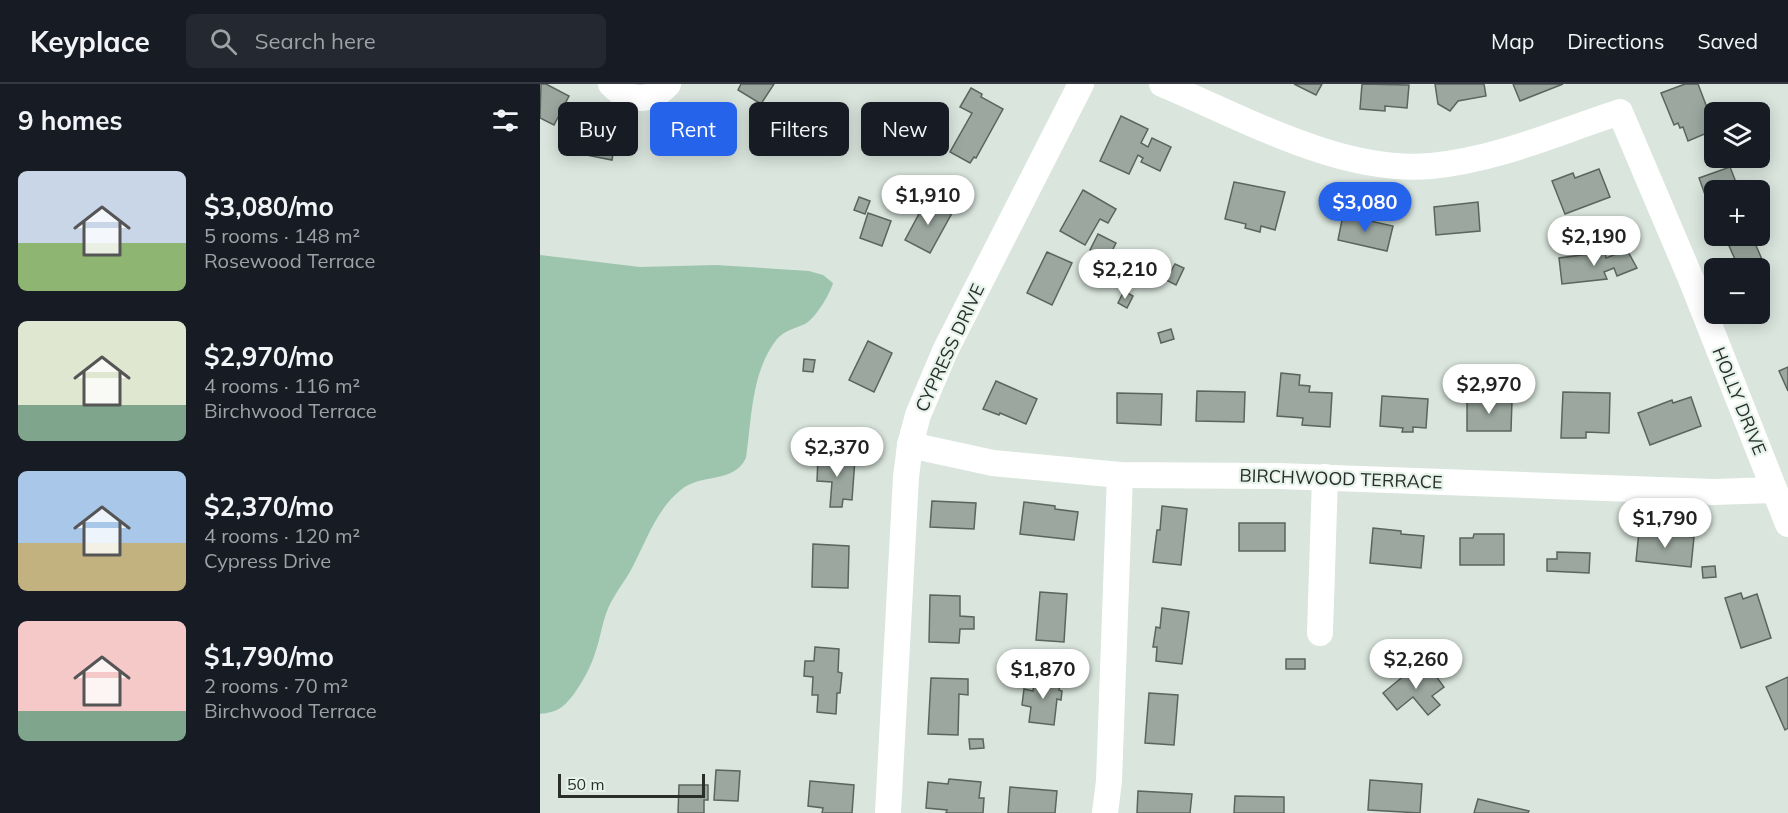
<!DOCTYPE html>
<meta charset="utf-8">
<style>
:root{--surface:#171b24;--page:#242831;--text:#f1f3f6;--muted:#9ea1a6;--line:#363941;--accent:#2563eb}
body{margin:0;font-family:Mulish,sans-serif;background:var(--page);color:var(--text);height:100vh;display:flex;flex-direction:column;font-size:22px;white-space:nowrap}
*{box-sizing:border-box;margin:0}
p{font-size:20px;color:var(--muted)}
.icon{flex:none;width:33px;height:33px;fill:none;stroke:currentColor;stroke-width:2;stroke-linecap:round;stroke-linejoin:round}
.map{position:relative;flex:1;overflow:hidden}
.side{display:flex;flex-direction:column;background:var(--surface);width:540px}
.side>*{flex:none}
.guide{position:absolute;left:18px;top:18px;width:570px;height:54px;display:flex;gap:12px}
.tools{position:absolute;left:1164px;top:18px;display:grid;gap:12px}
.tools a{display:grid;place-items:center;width:66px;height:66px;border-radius:9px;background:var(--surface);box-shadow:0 3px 15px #0003;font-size:30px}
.scale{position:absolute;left:18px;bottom:15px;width:147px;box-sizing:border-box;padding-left:6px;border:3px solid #292e2b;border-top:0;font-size:16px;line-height:21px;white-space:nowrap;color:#292e2b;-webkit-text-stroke:4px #e6f3ea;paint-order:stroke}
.price{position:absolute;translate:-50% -51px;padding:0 14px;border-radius:21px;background:#fff;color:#222;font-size:20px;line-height:39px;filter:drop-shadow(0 2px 3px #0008)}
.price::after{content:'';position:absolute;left:50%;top:36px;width:18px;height:14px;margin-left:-9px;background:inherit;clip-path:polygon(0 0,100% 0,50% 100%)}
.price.selected{background:var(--accent);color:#fff}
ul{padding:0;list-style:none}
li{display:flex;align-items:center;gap:18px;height:150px;padding:0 18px}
li span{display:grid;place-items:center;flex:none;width:168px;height:120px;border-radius:9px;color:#555}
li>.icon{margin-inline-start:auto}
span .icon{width:72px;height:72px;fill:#fffc;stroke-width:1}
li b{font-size:26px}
h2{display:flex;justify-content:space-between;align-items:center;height:72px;padding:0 18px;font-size:26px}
.chip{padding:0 21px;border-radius:9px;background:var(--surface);box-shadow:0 3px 15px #0003;font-size:21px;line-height:54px}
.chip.selected{background:var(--accent);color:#fff}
header{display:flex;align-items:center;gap:36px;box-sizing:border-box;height:84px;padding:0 30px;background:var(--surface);border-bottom:2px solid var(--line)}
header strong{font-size:28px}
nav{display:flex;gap:33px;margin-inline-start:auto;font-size:21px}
.search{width:420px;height:54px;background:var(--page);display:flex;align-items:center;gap:15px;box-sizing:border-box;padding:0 21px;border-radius:9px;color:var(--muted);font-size:22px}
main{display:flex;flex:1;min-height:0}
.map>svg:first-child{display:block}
.green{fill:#9dc5ad}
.building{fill:#9ba79f;stroke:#5a655e;stroke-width:1.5}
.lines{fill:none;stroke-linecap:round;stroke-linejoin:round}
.minor{stroke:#fff;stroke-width:26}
.labels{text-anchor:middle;stroke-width:4.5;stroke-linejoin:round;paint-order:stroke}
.street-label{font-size:18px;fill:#292e2b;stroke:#e6f3ea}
</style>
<header>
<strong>Keyplace</strong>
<div class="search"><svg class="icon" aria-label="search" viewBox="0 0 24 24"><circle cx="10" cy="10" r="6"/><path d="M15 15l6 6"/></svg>Search here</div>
<nav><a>Map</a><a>Directions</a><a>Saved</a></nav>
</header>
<main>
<section class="side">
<h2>9 homes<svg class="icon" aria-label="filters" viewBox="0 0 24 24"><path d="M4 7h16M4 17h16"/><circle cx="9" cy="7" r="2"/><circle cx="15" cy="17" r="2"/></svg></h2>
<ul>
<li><span style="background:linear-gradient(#c9d6e8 60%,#8fb573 0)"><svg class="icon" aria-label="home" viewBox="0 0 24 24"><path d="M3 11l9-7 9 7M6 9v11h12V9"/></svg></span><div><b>$3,080/mo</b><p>5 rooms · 148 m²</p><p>Rosewood Terrace</p></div></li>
<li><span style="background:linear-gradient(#dfe7d0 70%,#7fa58c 0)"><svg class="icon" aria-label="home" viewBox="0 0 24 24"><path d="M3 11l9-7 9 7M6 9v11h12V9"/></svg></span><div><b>$2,970/mo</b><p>4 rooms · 116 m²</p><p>Birchwood Terrace</p></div></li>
<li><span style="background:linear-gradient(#a9c7e8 60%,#c2b280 0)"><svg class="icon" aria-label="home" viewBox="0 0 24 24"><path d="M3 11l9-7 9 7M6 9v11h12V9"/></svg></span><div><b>$2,370/mo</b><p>4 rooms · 120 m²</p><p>Cypress Drive</p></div></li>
<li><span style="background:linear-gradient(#f6c9c9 75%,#7fa58c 0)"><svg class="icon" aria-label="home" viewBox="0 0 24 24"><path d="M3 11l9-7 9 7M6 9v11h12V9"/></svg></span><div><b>$1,790/mo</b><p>2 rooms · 70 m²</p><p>Birchwood Terrace</p></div></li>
</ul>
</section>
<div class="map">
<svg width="1248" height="729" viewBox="0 0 1248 729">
<rect width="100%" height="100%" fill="#d9e5dd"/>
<path class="green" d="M0 171 100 183 176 181 269 187 283 191 293 199C290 210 275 235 265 240 255 244 244 247 237 255 211 288 212 334 206 374 193 400 162 389 142 405 116 425 106 458 91 486 86 495 79 504 74 513 65 527 63 541 59 556 54 576 46 593 34 610 23 624 18 628 0 630Z"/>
<g class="building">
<polygon points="1,0 6,0 29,12 14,41 0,34"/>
<polygon points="201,0 234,0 221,20 198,6"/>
<polygon points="754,0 782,0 776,11"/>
<polygon points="822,0 869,1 867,24 845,22 845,27 820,25"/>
<polygon points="895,0 944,0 946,12 918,17 910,27 898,20"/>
<polygon points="973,0 1023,0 980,17"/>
<polygon points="1145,0 1158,0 1174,42 1174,46 1148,57 1143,43 1140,44 1138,39 1134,41 1121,9"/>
<polygon points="431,4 442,10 441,13 463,25 436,74 434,73 430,79 410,68 432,29 420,23"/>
<polygon points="168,20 183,34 160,57 145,43"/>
<polygon points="581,32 608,45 601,59 608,63 612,54 631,63 620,87 601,78 603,74 598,71 589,90 560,77"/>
<polygon points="46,42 77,47 72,76 41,70"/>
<polygon points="1190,83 1199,106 1174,106 1174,118 1174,116 1168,119 1159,94"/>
<polygon points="1059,85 1070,113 1025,130 1012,97 1033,89 1035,94"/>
<polygon points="694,98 745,108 735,146 721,142 720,148 705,144 706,140 685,135"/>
<polygon points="543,106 576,125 568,139 560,135 545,161 520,147"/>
<polygon points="319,113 330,117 325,130 314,126"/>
<polygon points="387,115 412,129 390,169 365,156"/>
<polygon points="938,118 940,147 896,151 894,123"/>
<polygon points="328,129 351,137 342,162 320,154"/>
<polygon points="803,131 853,142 847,167 798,156"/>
<polygon points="558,150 576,159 568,175 550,166"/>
<polygon points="1212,152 1226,185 1220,188 1220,184 1199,184 1189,162"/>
<polygon points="1087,166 1097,184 1077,192 1074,184 1064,188 1067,195 1022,200 1019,174 1065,168 1066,174"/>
<polygon points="507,168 532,179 512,221 487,209"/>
<polygon points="635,180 644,184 636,201 626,196"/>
<polygon points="584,207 593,212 587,224 578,219"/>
<polygon points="631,245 634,255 621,259 618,249"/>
<polygon points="328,257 352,269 334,308 309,296"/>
<polygon points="264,275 275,276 273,288 263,287"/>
<polygon points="1248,283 1248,307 1239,287"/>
<polygon points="741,289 760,291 759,301 770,302 769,308 792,309 790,343 762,341 763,334 737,332"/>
<polygon points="456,297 497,315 486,340 460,329 459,331 443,325"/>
<polygon points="657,307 705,308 704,338 656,337"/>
<polygon points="1023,308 1070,309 1069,349 1046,348 1046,354 1021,354"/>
<polygon points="577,309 622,310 621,341 577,339"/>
<polygon points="842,312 888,315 886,344 873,343 873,348 862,348 863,344 840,342"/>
<polygon points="1151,313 1161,342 1110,361 1098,329 1132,316 1133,319"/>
<polygon points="927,315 972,316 971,347 927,347"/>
<polygon points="278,373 315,375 312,416 303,415 302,423 290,423 292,398 277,397"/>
<polygon points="392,417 436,419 434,445 390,443"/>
<polygon points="484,418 515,422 515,425 538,428 534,456 480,450"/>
<polygon points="622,422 647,425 641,481 613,478 617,446 620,446"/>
<rect x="699" y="439" width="46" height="28"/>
<polygon points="833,444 861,447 861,450 884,452 881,484 830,479"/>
<polygon points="1099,447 1154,453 1151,483 1096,477"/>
<polygon points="934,450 964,450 964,481 920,481 920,454 933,454"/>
<polygon points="273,460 309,462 308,504 272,503"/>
<polygon points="1017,468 1050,469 1049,489 1007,487 1007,475 1017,475"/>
<polygon points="1175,482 1176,493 1163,494 1162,483"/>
<polygon points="500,508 527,510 524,558 496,556"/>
<polygon points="1201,509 1203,515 1217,510 1231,554 1201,564 1185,514"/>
<polygon points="390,511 420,512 420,532 434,533 434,545 420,545 419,559 389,558"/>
<polygon points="622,524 649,528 642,580 616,577 617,563 613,563 616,543 620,544"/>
<polygon points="275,563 299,565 298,588 302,589 300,609 297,609 296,630 277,628 278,611 272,611 273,593 264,592 265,577 274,577"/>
<rect x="746" y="575" width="19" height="10"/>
<polygon points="887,580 904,603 892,612 900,621 888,631 873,613 857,626 843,609 871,586 875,590"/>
<polygon points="495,591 521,594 519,606 522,607 521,616 517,615 514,641 489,638 491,623 482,621 484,605 493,607"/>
<polygon points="1248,593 1248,644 1245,646 1226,603"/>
<polygon points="391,594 428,595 428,611 419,610 418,651 388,650"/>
<polygon points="609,609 638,611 634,661 605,659"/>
<polygon points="429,655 443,655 444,664 430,665"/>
<polygon points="176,686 200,687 198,717 174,716"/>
<polygon points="409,695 441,698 439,714 444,714 443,729 406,729 407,726 386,724 388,698 408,700"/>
<polygon points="830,696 882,700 880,729 828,726"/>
<polygon points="270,697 314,701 312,729 282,729 283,724 268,722"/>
<polygon points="139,701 168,701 168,716 164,716 164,729 138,729"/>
<polygon points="470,703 517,707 515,729 468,729"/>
<polygon points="598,707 652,710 650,729 597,729"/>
<polygon points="695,712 744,713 744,729 694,729"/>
<polygon points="938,715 989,727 988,729 934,729"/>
</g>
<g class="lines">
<g class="minor">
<path d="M71 0C88 18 111 19 128 0"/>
<path d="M622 0C704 34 801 90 891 82 957 76 1018 48 1080 28L1151 195 1248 440"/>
<polyline points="370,361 453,379 580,391 739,392 1173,408 1234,406"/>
<polyline points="780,549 785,393"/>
<polyline points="348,729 366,393 370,361 378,331 405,267 541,0"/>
<polyline points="565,729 569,697 580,391"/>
</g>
</g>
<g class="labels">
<g class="street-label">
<text transform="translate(410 264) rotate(-65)" y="6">CYPRESS DRIVE</text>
<text transform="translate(1199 317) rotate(68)" y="6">HOLLY DRIVE</text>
<text transform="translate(801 395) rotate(2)" y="6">BIRCHWOOD TERRACE</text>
</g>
</g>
</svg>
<div class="tools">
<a><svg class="icon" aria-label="layers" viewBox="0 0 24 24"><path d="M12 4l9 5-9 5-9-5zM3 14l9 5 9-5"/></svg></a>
<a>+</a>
<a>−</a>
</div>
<div class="scale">50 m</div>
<b class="price" style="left:388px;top:142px">$1,910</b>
<b class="price selected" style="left:825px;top:149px">$3,080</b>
<b class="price" style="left:1054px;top:183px">$2,190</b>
<b class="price" style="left:585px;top:216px">$2,210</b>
<b class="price" style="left:949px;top:331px">$2,970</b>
<b class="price" style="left:297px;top:394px">$2,370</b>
<b class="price" style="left:1125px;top:465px">$1,790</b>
<b class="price" style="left:876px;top:606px">$2,260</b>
<b class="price" style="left:503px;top:616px">$1,870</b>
<div class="guide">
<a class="chip">Buy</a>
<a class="chip selected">Rent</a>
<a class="chip">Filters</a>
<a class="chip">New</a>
</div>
</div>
</main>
